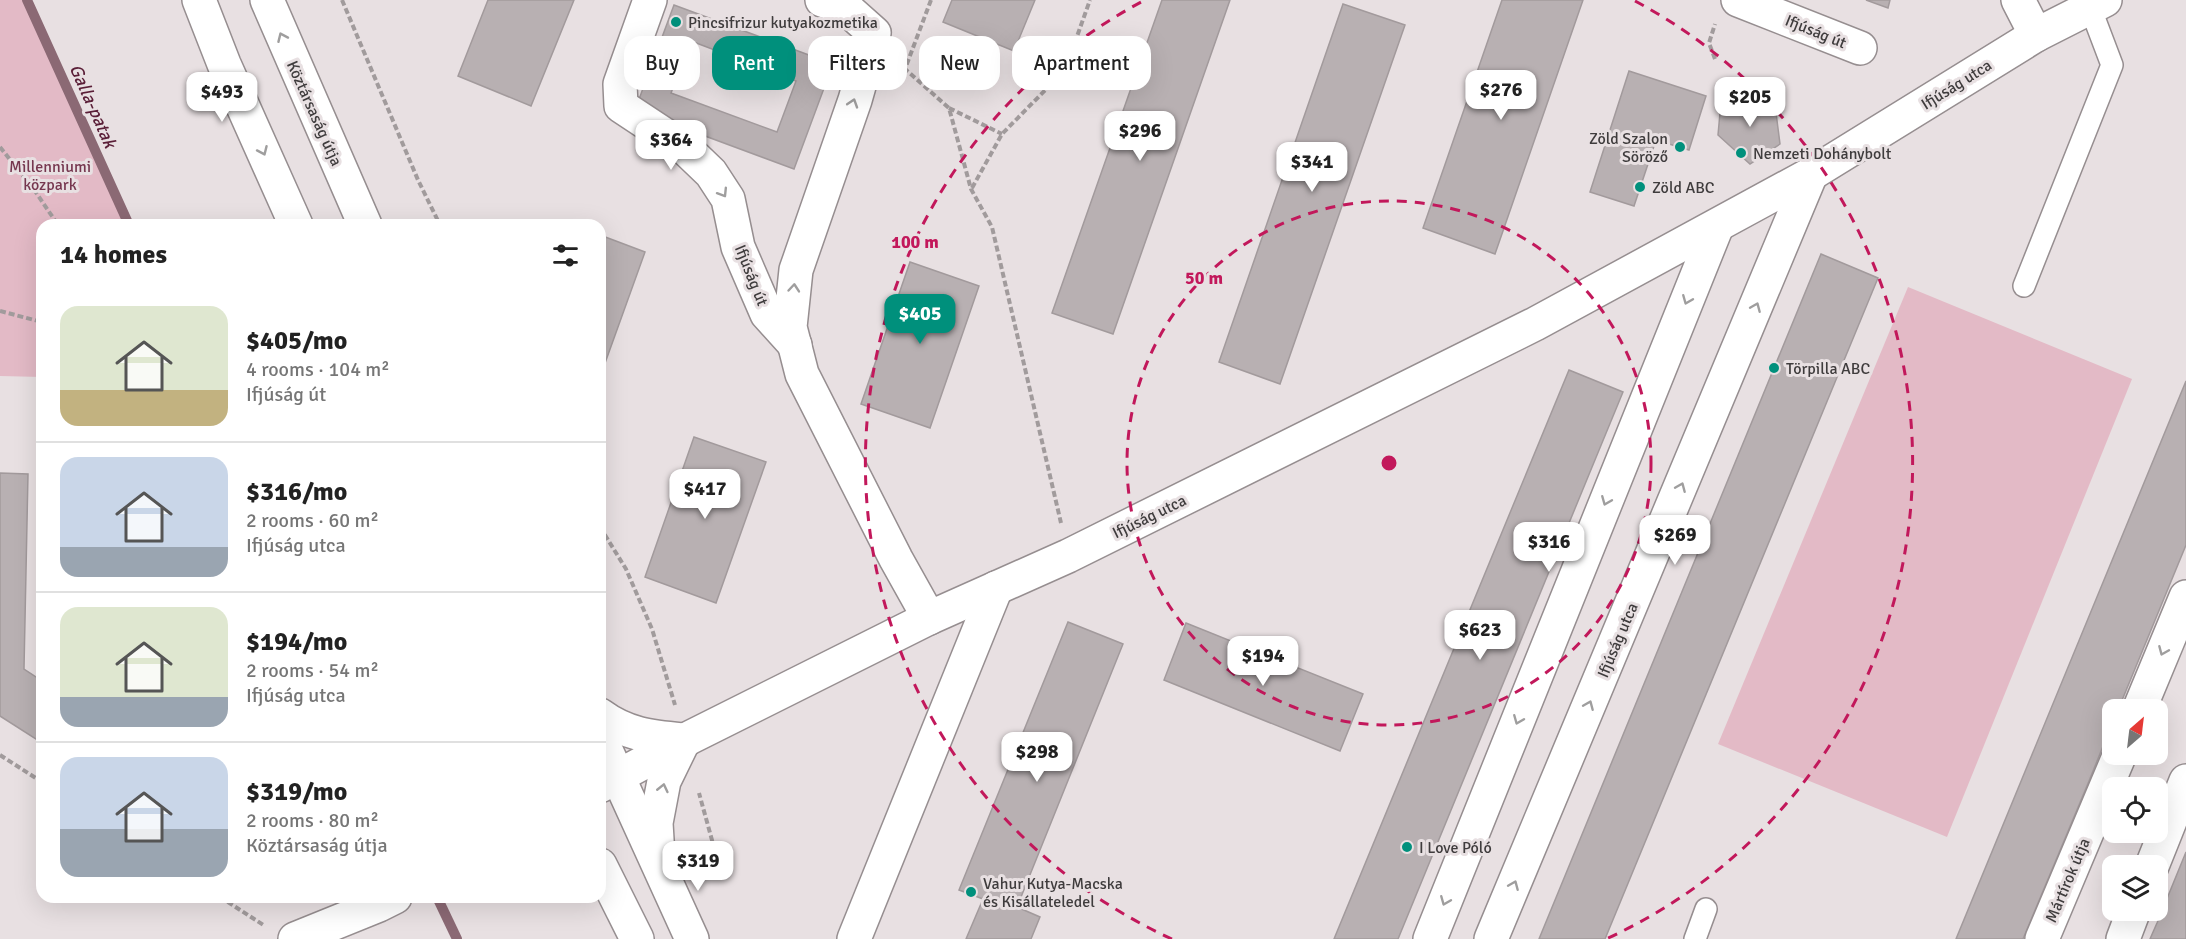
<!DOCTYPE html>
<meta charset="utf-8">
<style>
:root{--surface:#fff;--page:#f6f6f6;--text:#222;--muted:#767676;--line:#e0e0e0;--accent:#00907c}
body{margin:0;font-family:Signika,sans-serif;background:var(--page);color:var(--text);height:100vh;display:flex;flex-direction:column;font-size:22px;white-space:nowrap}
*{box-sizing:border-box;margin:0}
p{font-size:20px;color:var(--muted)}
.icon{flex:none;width:33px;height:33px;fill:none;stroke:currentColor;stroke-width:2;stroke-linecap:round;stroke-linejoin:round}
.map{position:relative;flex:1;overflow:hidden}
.side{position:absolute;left:36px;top:219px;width:570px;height:684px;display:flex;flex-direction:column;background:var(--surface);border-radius:18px;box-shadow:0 6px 24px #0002}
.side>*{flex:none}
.top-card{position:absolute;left:624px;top:36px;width:570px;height:54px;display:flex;gap:12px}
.needle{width:39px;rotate:28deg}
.controls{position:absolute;left:2102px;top:699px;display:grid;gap:12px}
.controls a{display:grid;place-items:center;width:66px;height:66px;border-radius:12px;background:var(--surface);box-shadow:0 6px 24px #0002;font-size:30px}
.price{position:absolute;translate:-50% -51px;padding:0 14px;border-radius:12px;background:#fff;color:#222;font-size:20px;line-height:39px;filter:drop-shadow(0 2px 3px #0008)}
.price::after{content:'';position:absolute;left:50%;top:36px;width:18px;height:14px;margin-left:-9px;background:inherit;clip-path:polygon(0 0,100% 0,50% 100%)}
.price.selected{background:var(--accent);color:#fff}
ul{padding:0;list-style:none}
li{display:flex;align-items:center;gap:18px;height:150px;padding:0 24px}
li+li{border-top:2px solid var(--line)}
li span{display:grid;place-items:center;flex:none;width:168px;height:120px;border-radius:18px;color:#555}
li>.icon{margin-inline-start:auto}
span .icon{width:72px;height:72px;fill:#fffc;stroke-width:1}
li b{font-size:26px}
h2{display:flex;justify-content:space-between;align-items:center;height:72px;padding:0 24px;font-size:26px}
.tag{padding:0 21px;border-radius:18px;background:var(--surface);box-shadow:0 6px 24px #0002;font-size:21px;line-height:54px}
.tag.selected{background:var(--accent);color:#fff}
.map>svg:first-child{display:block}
.green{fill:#e3bac6}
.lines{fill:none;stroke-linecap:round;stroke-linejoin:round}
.stream{stroke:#8b6974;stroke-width:10}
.building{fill:#b8b0b2;stroke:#a29a9c;stroke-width:1.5;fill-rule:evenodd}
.lane-casing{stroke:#968e90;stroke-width:24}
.street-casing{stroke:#968e90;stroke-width:36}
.secondary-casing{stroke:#968e90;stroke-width:36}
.path{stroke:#a19b9c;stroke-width:4;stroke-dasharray:6 3;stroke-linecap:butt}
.lane{stroke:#fff;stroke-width:21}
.street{stroke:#fff;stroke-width:33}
.secondary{stroke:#fff;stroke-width:33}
.oneway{stroke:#9f9e9e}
.ring{fill:none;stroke:#c2185b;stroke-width:3;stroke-dasharray:10 8}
.poi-dot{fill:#00907c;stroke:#e8e0e2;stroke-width:2}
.labels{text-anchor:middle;stroke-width:6;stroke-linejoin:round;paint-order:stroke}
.poi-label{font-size:16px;fill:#3f3c3d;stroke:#e8e0e2;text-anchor:start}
.street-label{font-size:16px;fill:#3f3c3d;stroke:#e8e0e2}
.park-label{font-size:16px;fill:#76374f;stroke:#e8e0e2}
.water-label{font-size:18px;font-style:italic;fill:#5a1e37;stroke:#e8e0e2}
.centre{fill:#c2185b;stroke:#e8e0e2;stroke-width:3}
.ring-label{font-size:18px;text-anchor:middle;font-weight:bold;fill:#c2185b;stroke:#e8e0e2;stroke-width:6;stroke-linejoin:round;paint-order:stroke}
</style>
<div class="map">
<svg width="2186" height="939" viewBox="0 0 2186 939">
<rect width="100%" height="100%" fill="#e8e0e2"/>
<g class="green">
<polygon points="0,0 27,0 129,225 42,225 42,377 0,376"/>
<polygon points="1908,287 2132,379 1947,837 1718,744"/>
</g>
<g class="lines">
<g class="stream">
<polyline points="27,0 129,225"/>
<polyline points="437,897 457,939"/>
</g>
</g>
<g class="building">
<polygon points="488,0 574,0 531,106 458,76"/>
<polygon points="952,0 1035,0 1014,51 943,22"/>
<polygon points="1162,0 1230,0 1113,334 1052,313"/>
<polygon points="1502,0 1583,0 1495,254 1423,228"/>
<polygon points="1866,0 1890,0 1888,8"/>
<polygon points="1343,4 1405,25 1280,384 1219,362"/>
<path d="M674 5 833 64 794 169 635 110ZM691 41 796 81 777 132 671 93Z"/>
<polygon points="1629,71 1706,96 1689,150 1656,140 1634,206 1590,192"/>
<polygon points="1755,94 1775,105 1780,144 1750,164 1718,135 1720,113"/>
<polygon points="600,235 645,252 600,377"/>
<polygon points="1821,254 1878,278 1605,939 1539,939"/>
<polygon points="910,262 979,286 930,428 861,404"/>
<polygon points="1569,370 1623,392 1590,472 1398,939 1334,939"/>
<polygon points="2186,381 2186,545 2118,710 2112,710 2112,724 2089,781 2023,939 1956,939"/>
<polygon points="694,437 766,462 716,603 645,577"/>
<polygon points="0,473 28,474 24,669 42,681 42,743 0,716"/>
<polygon points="1068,622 1123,644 1017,907 1040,917 1031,939 966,939 983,899 959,890"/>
<polygon points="1186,623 1363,694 1340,751 1164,680"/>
<polygon points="2186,852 2186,939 2150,939 2157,923"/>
</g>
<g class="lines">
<g class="lane-casing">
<g id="lane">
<polyline points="2024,286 2112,65 2090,7"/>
<polyline points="1695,939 1706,909"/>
</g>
</g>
<g class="street-casing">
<g id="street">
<polyline points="650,0 620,84 621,106 686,149 711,173 728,199 738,247 767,314 795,345"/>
<polyline points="822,0 847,9 874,33 855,100 796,270 790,327 802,374 896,559 929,618"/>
<polyline points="1738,0 1860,48"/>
<polyline points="2018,0 2036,35"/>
<polyline points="2139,710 2186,597"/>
<polyline points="600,786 691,737 929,618 1068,556 1535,324 1811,174 2036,35 2105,0"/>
<polyline points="2152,866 2186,781"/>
<polyline points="295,939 379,905 395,897"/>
<polyline points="854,939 996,588"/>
<polyline points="1430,939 1717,226"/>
<polyline points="1491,939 1811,174"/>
<polyline points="2042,939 2120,754"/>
<polyline points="2123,939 2134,910"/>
</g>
</g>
<g class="secondary-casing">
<g id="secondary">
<polyline points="199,0 224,64 296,225"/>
<polyline points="267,0 365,225"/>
<path d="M600 715C627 735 652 737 684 740L664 781 656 823 658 856"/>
<polyline points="600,737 692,939"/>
<polyline points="600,865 637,939"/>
</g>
</g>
<g class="path">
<polyline points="342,0 418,180 440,225"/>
<polyline points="931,0 905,69 949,108 971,189 992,227 1061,523"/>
<polyline points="1715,59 1709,43 1715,24"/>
<polyline points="949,108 1002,134"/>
<polyline points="0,147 35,191 58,225"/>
<polyline points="972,188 1002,134 1065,70 1090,0"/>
<polyline points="0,311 42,322"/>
<polyline points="600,527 626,569 652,629 675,705"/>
<polyline points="0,755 42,782"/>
<polyline points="694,866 715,851 699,793"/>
<polyline points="220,897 265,926"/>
</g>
<use href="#lane" class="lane"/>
<use href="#street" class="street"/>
<use href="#secondary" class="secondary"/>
</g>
<defs><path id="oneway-chevron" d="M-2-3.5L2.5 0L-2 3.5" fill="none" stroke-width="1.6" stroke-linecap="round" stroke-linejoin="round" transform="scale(1.5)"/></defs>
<g class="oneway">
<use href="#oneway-chevron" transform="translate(282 37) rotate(-114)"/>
<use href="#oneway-chevron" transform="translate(853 103) rotate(-72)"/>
<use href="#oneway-chevron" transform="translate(263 151) rotate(66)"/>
<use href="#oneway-chevron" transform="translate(723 193) rotate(58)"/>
<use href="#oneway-chevron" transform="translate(794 288) rotate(-85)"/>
<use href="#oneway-chevron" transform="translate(1687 300) rotate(112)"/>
<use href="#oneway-chevron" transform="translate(1756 307) rotate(-67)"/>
<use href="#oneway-chevron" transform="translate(1681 487) rotate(-67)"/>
<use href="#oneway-chevron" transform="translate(1606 501) rotate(112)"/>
<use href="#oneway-chevron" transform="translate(2163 651) rotate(113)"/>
<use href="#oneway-chevron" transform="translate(1589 705) rotate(-67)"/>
<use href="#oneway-chevron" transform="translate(1518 720) rotate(112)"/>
<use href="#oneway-chevron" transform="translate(663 788) rotate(-77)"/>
<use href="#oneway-chevron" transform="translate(1514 885) rotate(-67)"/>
<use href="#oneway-chevron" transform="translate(1445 901) rotate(112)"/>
</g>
<g class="ring">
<circle cx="1389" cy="463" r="262"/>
<path d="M1172 939A523 523 0 0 1 1143 1M1635 1A523 523 0 0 1 1606 939"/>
</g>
<g class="poi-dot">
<circle cx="676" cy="22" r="6"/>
<circle cx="1680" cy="147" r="6"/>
<circle cx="1741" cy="153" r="6"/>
<circle cx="1640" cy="187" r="6"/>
<circle cx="1774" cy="368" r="6"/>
<circle cx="1407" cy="847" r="6"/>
<circle cx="971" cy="892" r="6"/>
</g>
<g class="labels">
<g class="poi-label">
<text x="688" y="28">Pincsifrizur kutyakozmetika</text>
<text x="1668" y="144" text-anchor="end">Zöld Szalon<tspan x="1668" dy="18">Söröző</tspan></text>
<text x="1753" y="159">Nemzeti Dohánybolt</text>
<text x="1652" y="193">Zöld ABC</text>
<text x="1786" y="374">Törpilla ABC</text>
<text x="1419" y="853">I Love Póló</text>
<text x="983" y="889">Vahur Kutya-Macska<tspan x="983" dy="18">és Kisállateledel</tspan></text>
</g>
<g class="street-label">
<text transform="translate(1816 31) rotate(22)" y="6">Ifjúság út</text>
<text transform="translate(1956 84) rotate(-32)" y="6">Ifjúság utca</text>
<text transform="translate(315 113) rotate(66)" y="6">Köztársaság útja</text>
<text transform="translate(752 275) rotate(68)" y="6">Ifjúság út</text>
<text transform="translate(1149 516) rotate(-26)" y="6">Ifjúság utca</text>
<text transform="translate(1617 640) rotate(-67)" y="6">Ifjúság utca</text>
<text transform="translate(2067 880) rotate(-67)" y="6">Mártírok útja</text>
</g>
<g class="park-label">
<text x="50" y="172">Millenniumi<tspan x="50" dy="18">közpark</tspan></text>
</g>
<g class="water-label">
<text transform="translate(93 106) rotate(66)" y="6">Galla-patak</text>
</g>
</g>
<circle cx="1389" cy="463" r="9" class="centre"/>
<g class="ring-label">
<text x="915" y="248">100 m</text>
<text x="1204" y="284">50 m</text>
</g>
</svg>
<div class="controls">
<a><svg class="needle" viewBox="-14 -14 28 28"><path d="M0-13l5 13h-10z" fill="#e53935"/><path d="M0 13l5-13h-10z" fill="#767676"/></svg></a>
<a><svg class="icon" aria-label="locate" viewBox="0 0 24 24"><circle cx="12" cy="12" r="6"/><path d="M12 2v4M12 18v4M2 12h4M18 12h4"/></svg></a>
<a><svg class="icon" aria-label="layers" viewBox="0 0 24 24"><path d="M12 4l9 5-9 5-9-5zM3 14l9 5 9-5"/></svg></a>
</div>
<b class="price" style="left:1501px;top:121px">$276</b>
<b class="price" style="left:222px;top:123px">$493</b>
<b class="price" style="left:1750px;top:128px">$205</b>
<b class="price" style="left:1140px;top:162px">$296</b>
<b class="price" style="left:671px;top:171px">$364</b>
<b class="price" style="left:1312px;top:193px">$341</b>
<b class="price selected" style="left:920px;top:345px">$405</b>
<b class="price" style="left:705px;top:520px">$417</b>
<b class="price" style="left:1675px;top:566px">$269</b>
<b class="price" style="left:1549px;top:573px">$316</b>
<b class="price" style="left:1480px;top:661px">$623</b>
<b class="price" style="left:1263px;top:687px">$194</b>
<b class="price" style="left:1037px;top:783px">$298</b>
<b class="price" style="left:698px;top:892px">$319</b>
<div class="top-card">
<a class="tag">Buy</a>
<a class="tag selected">Rent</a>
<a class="tag">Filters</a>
<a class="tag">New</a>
<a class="tag">Apartment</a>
</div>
<section class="side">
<h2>14 homes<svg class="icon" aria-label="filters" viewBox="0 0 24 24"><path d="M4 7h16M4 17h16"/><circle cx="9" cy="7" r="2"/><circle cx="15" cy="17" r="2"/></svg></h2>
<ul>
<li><span style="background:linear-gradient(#dfe7d0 70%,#c2b280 0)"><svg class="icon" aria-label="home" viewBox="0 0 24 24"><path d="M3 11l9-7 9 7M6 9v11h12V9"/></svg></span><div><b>$405/mo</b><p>4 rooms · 104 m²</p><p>Ifjúság út</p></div></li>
<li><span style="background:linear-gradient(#c9d6e8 75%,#9aa5b1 0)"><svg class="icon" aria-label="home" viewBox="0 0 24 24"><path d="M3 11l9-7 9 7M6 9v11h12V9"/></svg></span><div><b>$316/mo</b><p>2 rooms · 60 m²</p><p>Ifjúság utca</p></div></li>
<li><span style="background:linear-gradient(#dfe7d0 75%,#9aa5b1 0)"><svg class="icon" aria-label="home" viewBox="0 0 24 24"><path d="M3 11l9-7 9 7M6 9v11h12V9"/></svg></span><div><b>$194/mo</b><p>2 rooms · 54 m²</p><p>Ifjúság utca</p></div></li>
<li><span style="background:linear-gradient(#c9d6e8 60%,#9aa5b1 0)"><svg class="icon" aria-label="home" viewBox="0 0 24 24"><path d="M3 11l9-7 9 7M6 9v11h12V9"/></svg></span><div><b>$319/mo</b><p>2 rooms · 80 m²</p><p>Köztársaság útja</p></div></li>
</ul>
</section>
</div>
